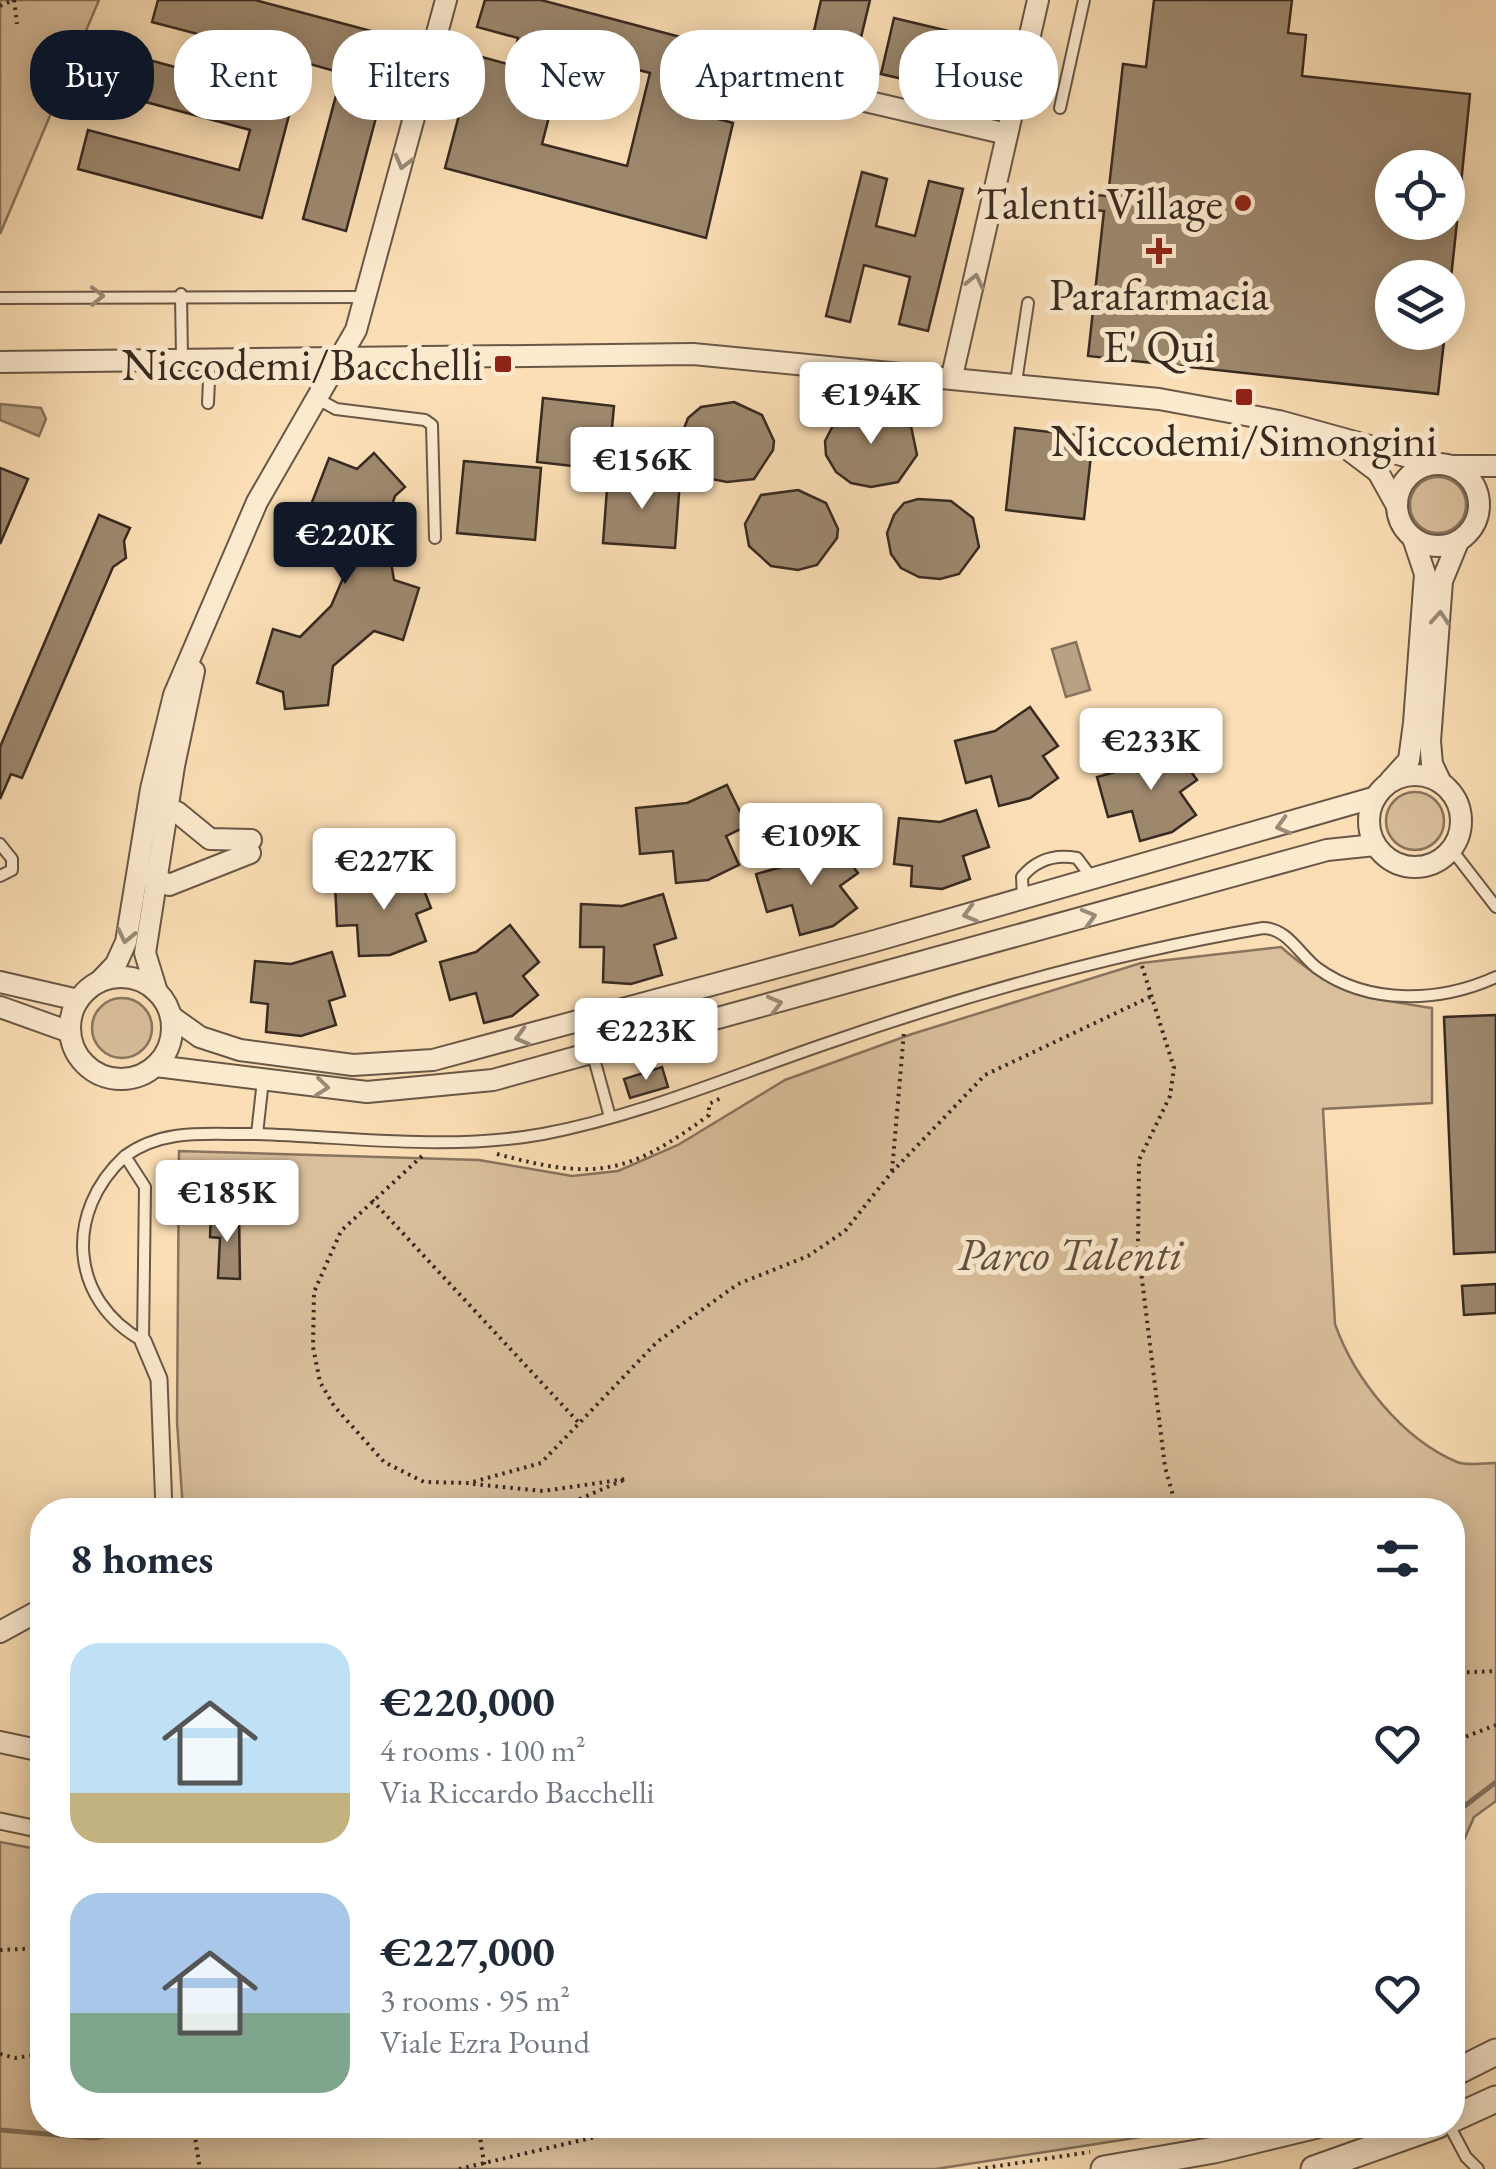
<!DOCTYPE html>
<meta charset="utf-8">
<style>
:root{--surface:#fff;--page:#f6f6f7;--text:#1f2937;--muted:#747a83;--accent:#111827}
body{margin:0;font-family:"EB Garamond",serif;background:var(--page);color:var(--text);height:100vh;display:flex;flex-direction:column;font-size:38px;white-space:nowrap}
*{box-sizing:border-box;margin:0}
p{font-size:32px;color:var(--muted)}
.icon{flex:none;width:55px;height:55px;fill:none;stroke:currentColor;stroke-width:2;stroke-linecap:round;stroke-linejoin:round}
.map{position:relative;flex:1;overflow:hidden}
.drawer{position:absolute;left:30px;top:1498px;width:1435px;height:640px;display:flex;flex-direction:column;background:var(--surface);border-radius:40px;box-shadow:0 5px 25px #0003}
.drawer>*{flex:none}
.banner{position:absolute;left:30px;top:30px;width:1438px;height:90px;display:flex;gap:20px}
.buttons{position:absolute;left:1375px;top:150px;display:grid;gap:20px}
.buttons a{display:grid;place-items:center;width:90px;height:90px;border-radius:50%;background:var(--surface);box-shadow:0 5px 25px #0003;font-size:50px}
.price{position:absolute;translate:-50% -85px;padding:0 22px;border-radius:10px;background:#fff;color:#222;font-size:32px;line-height:65px;filter:drop-shadow(0 2px 5px #0008)}
.price::after{content:'';position:absolute;left:50%;top:60px;width:30px;height:22px;margin-left:-15px;background:inherit;clip-path:polygon(0 0,100% 0,50% 100%)}
.price.current{background:var(--accent);color:#fff}
ul{padding:0;list-style:none}
li{display:flex;align-items:center;gap:30px;height:250px;padding:0 40px}
li span{display:grid;place-items:center;flex:none;width:280px;height:200px;border-radius:30px;color:#555}
li>.icon{margin-inline-start:auto}
span .icon{width:120px;height:120px;fill:#fffc;stroke-width:1}
li b{font-size:42px}
h2{display:flex;justify-content:space-between;align-items:center;height:120px;padding:0 40px;font-size:42px}
.tag{padding:0 35px;border-radius:40px;background:var(--surface);box-shadow:0 5px 25px #0003;font-size:35px;line-height:90px}
.tag.current{background:var(--accent);color:#fff}
.map>svg:first-child{display:block}
.green{fill:#dabf9c;stroke:#89745e;stroke-width:2.5}
.water{fill:#b9a183;stroke:#85715c;stroke-width:2.5}
.lines{fill:none;stroke-linecap:round;stroke-linejoin:round}
.stream{stroke:#85715c;stroke-width:5}
.building{fill:#9d886e;stroke:#382a21;stroke-width:2.5;fill-rule:evenodd}
.service-casing{stroke:#695746;stroke-width:14}
.pedestrian-casing{stroke:#695746;stroke-width:19}
.minor-casing{stroke:#695746;stroke-width:24}
.tertiary-casing{stroke:#695746;stroke-width:29}
.path{stroke:#382a21;stroke-width:4;stroke-dasharray:2.5 5;stroke-linecap:butt}
.service{stroke:#fceacf;stroke-width:10}
.pedestrian{stroke:#fceacf;stroke-width:15}
.minor{stroke:#fceacf;stroke-width:20}
.tertiary{stroke:#fceacf;stroke-width:25}
.oneway{stroke:#9a8a78}
.poi-dot{fill:#8f2418;stroke:#fceacf;stroke-width:4}
.labels{text-anchor:middle;stroke-width:10;stroke-linejoin:round;paint-order:stroke}
.poi-label{font-size:45px;fill:#382a21;stroke:#fceacf;text-anchor:end}
.park-label{font-size:45px;font-style:italic;fill:#604f40;stroke:#fceacf}
</style>
<div class="map">
<svg width="1496" height="2169" viewBox="0 0 1496 2169">
<rect width="100%" height="100%" fill="#fbdeb5"/>
<filter id="stains"><feTurbulence type="fractalNoise" baseFrequency=".002" numOctaves="4"/><feColorMatrix values="0 0 0 0 .2 0 0 0 0 .09 0 0 0 0 .02 0 0 0 .5 -.17"/></filter>
<radialGradient id="worn" r=".72"><stop offset=".6" stop-color="#630" stop-opacity="0"/><stop offset="1" stop-color="#630" stop-opacity=".3"/></radialGradient>
<g class="green">
<polygon points="0,0 99,0 0,234"/>
<circle cx="1438" cy="505" r="28"/>
<circle cx="1415" cy="821" r="29"/>
<path d="M1281 947C1340 998 1358 996 1432 1008V1103L1323 1109 1335 1324C1354 1378 1402 1439 1457 1462 1467 1466 1485 1463 1496 1463V1801L1474 1817 1453 1865 1452 1510H183L177 1422 179 1151 479 1160 572 1176 618 1171 678 1145 785 1080 912 1034 1141 963Z"/>
<circle cx="122" cy="1028" r="30"/>
<polygon points="0,1842 42,1850 42,2125 1218,2125 936,2169 0,2169"/>
</g>
<g class="water">
<polygon points="0,404 41,408 46,419 39,436 0,420"/>
<polygon points="1076,642 1090,690 1066,697 1052,649"/>
</g>
<g class="lines">
<g class="stream">
<polyline points="1452,1824 1458,1811 1496,1782"/>
<polyline points="0,2130 94,2138 159,2125"/>
</g>
</g>
<g class="building">
<polygon points="158,0 255,0 397,38 346,231 303,219 342,73 303,62 262,218 78,169 88,130 239,170 250,130 116,94 127,54 260,90 270,53 152,22"/>
<path d="M485 0H541L748 55 738 95 696 84 689 111 733 123 706 238 445 168 475 55 511 65 518 38 477 27ZM566 51 650 73 627 166 542 144Z"/>
<polygon points="821,0 870,0 857,54 811,44"/>
<polygon points="1154,0 1292,0 1288,33 1306,35 1302,76 1470,94 1458,214 1448,213 1448,168 1392,168 1392,222 1457,222 1451,278 1392,278 1392,332 1445,332 1438,394 1088,356 1104,211 1094,210 1095,195 1108,196 1123,64 1146,67"/>
<polygon points="894,18 986,40 973,95 881,74"/>
<polygon points="862,172 887,179 876,226 915,236 929,181 963,189 928,331 899,324 910,277 864,265 850,322 826,316"/>
<polygon points="543,398 614,406 608,470 537,462"/>
<polygon points="734,402 762,415 774,441 773,450 754,479 727,482 707,478 693,470 685,458 681,436 688,418 701,407"/>
<polygon points="870,406 895,412 911,426 917,455 898,482 871,487 851,483 836,472 826,455 825,441 838,416"/>
<polygon points="1015,428 1093,437 1084,519 1006,510"/>
<polygon points="374,453 405,487 395,496 385,526 394,580 419,588 403,640 374,631 333,666 328,705 285,709 283,692 257,683 273,629 300,637 331,606 347,569 346,542 339,543 337,520 309,510 329,458 357,469"/>
<polygon points="464,461 541,468 535,540 457,533"/>
<polygon points="0,468 28,479 0,544"/>
<polygon points="608,475 680,480 675,548 603,543"/>
<polygon points="798,490 826,503 838,529 837,538 817,565 798,570 771,566 749,546 745,524 761,495"/>
<polygon points="918,499 951,501 973,518 979,547 959,574 940,579 919,577 901,568 891,554 887,533 894,515 904,503"/>
<polygon points="99,515 130,528 124,541 126,558 113,567 22,778 11,774 0,799 0,747"/>
<polygon points="1030,707 1058,746 1043,756 1058,778 1030,798 999,806 991,776 966,783 955,741 995,731"/>
<polygon points="1170,742 1197,780 1180,792 1196,815 1172,832 1140,841 1132,811 1108,817 1097,777 1136,766"/>
<polygon points="727,785 747,826 726,836 739,865 708,880 676,883 673,851 640,854 636,808 687,803"/>
<polygon points="976,810 989,847 963,856 970,879 942,889 911,886 912,866 894,864 899,818 940,822"/>
<polygon points="830,837 858,873 840,886 857,908 833,926 800,935 792,905 767,912 756,874 796,863"/>
<polygon points="415,867 431,908 416,914 426,941 390,955 359,956 357,925 337,926 335,884 375,882"/>
<polygon points="663,894 676,938 654,945 662,975 631,984 603,982 604,947 580,947 581,904 622,906"/>
<polygon points="510,925 539,962 523,976 538,995 512,1016 484,1023 476,993 450,1000 440,962 476,952"/>
<polygon points="332,952 345,996 329,1001 336,1025 301,1036 266,1032 268,1004 251,1002 255,961 291,964"/>
<polygon points="1496,1015 1496,1252 1454,1254 1444,1017"/>
<polygon points="662,1067 668,1087 630,1098 624,1079"/>
<polygon points="211,1214 239,1216 240,1279 218,1278 220,1238 210,1237"/>
<polygon points="1496,1284 1496,1313 1464,1315 1462,1286"/>
</g>
<g class="lines">
<g class="service-casing">
<g id="service">
<polyline points="1060,108 1084,0"/>
<polyline points="181,294 182,358"/>
<polyline points="0,298 366,297"/>
<polyline points="1016,382 1028,303"/>
<polyline points="316,398 336,409 425,420 432,425 435,538"/>
<polyline points="208,403 210,358"/>
<polyline points="0,844 12,859 12,870 0,876"/>
<polyline points="1452,850 1496,907"/>
<path d="M1023 899 1022 877C1036 860 1055 854 1077 858L1092 878"/>
<polyline points="593,1055 610,1117"/>
<path d="M257 1134C353 1137 448 1151 543 1134 643 1115 736 1074 831 1042 972 993 1116 953 1263 928 1287 928 1299 954 1317 968 1369 1006 1441 1002 1496 977"/>
<path d="M125 1156C64 1212 69 1300 143 1341L145 1187 125 1156C165 1127 210 1135 257 1134L263 1080"/>
<polyline points="1449,2125 1466,2157 1478,2169"/>
</g>
</g>
<g class="pedestrian-casing">
<g id="pedestrian">
<polyline points="143,1341 159,1379 164,1510"/>
<polyline points="0,1821 42,1830"/>
</g>
</g>
<g class="minor-casing">
<g id="minor">
<polyline points="792,84 1007,134"/>
<polyline points="0,362 693,354 1159,399 1279,421 1434,464"/>
<polyline points="952,376 1038,0"/>
<polyline points="1345,447 1378,472 1397,506"/>
<circle cx="1438" cy="505" r="41"/>
<polyline points="1453,466 1496,466"/>
<circle cx="1415" cy="821" r="46"/>
<polyline points="1390,781 1409,760 1414,723 1425,574 1413,538"/>
<polyline points="1441,783 1432,764 1430,741 1442,581 1458,542"/>
<polyline points="156,817 177,812 210,839 251,840"/>
<polyline points="147,874 169,885 250,853"/>
<circle cx="121" cy="1028" r="51"/>
<polyline points="0,982 78,1000"/>
<polyline points="99,982 116,964 126,942 151,789 174,695 257,502 356,330 446,0"/>
<polyline points="157,992 145,953 174,766 194,671"/>
<polyline points="0,1007 70,1032"/>
<polyline points="172,1017 200,1037 240,1050 353,1065 433,1060 871,942 1376,797"/>
<polyline points="156,1066 367,1092 493,1080 1327,850 1375,845"/>
<polyline points="0,1632 42,1609"/>
<polyline points="0,1742 42,1751"/>
</g>
</g>
<g class="tertiary-casing">
<g id="tertiary">
<polyline points="1452,2074 1496,2052"/>
<polyline points="1452,2119 1496,2099"/>
<polyline points="1104,2169 1214,2150 1317,2125"/>
<polyline points="1314,2169 1438,2125"/>
</g>
</g>
<g class="path">
<polyline points="14,0 17,24"/>
<polyline points="0,6 13,0"/>
<polyline points="1142,966 1174,1068 1170,1096 1139,1160 1138,1247 1165,1467 1177,1510"/>
<path d="M497 1154C594 1180 627 1176 709 1115V1104L723 1097"/>
<polyline points="422,1156 341,1231 314,1292 313,1347 320,1382 334,1406 384,1462 424,1482 469,1483 541,1463 657,1342 738,1284 808,1256 845,1231 891,1173 985,1075 1152,996"/>
<polyline points="892,1171 904,1032"/>
<polyline points="372,1200 579,1423"/>
<polyline points="473,1484 543,1491 626,1479 554,1510"/>
<polyline points="1452,1673 1496,1671"/>
<polyline points="1452,1742 1496,1725"/>
<polyline points="0,1950 42,1948"/>
<polyline points="0,2054 15,2058 42,2054"/>
<polyline points="193,2125 200,2169"/>
<polyline points="478,2125 485,2169"/>
<polyline points="459,2169 646,2125"/>
<polyline points="978,2169 1090,2152"/>
</g>
<use href="#service" class="service"/>
<use href="#pedestrian" class="pedestrian"/>
<use href="#minor" class="minor"/>
<use href="#tertiary" class="tertiary"/>
</g>
<defs><path id="oneway-chevron" d="M-2-3.5L2.5 0L-2 3.5" fill="none" stroke-width="1.6" stroke-linecap="round" stroke-linejoin="round" transform="scale(2.5)"/></defs>
<g class="oneway">
<use href="#oneway-chevron" transform="translate(403 162) rotate(105)"/>
<use href="#oneway-chevron" transform="translate(975 281) rotate(-77)"/>
<use href="#oneway-chevron" transform="translate(97 296) rotate(-1)"/>
<use href="#oneway-chevron" transform="translate(1440 618) rotate(-86)"/>
<use href="#oneway-chevron" transform="translate(1283 826) rotate(164)"/>
<use href="#oneway-chevron" transform="translate(970 914) rotate(164)"/>
<use href="#oneway-chevron" transform="translate(1089 917) rotate(-16)"/>
<use href="#oneway-chevron" transform="translate(126 936) rotate(103)"/>
<use href="#oneway-chevron" transform="translate(775 1004) rotate(-15)"/>
<use href="#oneway-chevron" transform="translate(522 1037) rotate(164)"/>
<use href="#oneway-chevron" transform="translate(322 1087) rotate(6)"/>
</g>
<g class="poi-dot">
<circle cx="1243" cy="203" r="10"/>
<path d="M1154 236h10v10h10v10h-10v10h-10v-10h-10v-10h10z"/>
<rect x="493" y="354" width="20" height="20" rx="5"/>
<rect x="1234" y="387" width="20" height="20" rx="5"/>
</g>
<g class="labels">
<g class="poi-label">
<text x="1223" y="219">Talenti Village</text>
<text x="1159" y="310" text-anchor="middle">Parafarmacia<tspan x="1159" dy="52">E' Qui</tspan></text>
<text x="483" y="380">Niccodemi/Bacchelli</text>
<text x="1244" y="456" text-anchor="middle">Niccodemi/Simongini</text>
</g>
<g class="park-label">
<text x="1070" y="1270">Parco Talenti</text>
</g>
</g>
<rect width="100%" height="100%" filter="url(#stains)"/>
<rect width="100%" height="100%" fill="url(#worn)"/>
</svg>
<div class="buttons">
<a><svg class="icon" aria-label="locate" viewBox="0 0 24 24"><circle cx="12" cy="12" r="6"/><path d="M12 2v4M12 18v4M2 12h4M18 12h4"/></svg></a>
<a><svg class="icon" aria-label="layers" viewBox="0 0 24 24"><path d="M12 4l9 5-9 5-9-5zM3 14l9 5 9-5"/></svg></a>
</div>
<b class="price" style="left:871px;top:447px">€194K</b>
<b class="price" style="left:642px;top:512px">€156K</b>
<b class="price current" style="left:345px;top:587px">€220K</b>
<b class="price" style="left:1151px;top:793px">€233K</b>
<b class="price" style="left:811px;top:888px">€109K</b>
<b class="price" style="left:384px;top:913px">€227K</b>
<b class="price" style="left:646px;top:1083px">€223K</b>
<b class="price" style="left:227px;top:1245px">€185K</b>
<div class="banner">
<a class="tag current">Buy</a>
<a class="tag">Rent</a>
<a class="tag">Filters</a>
<a class="tag">New</a>
<a class="tag">Apartment</a>
<a class="tag">House</a>
</div>
<section class="drawer">
<h2>8 homes<svg class="icon" aria-label="filters" viewBox="0 0 24 24"><path d="M4 7h16M4 17h16"/><circle cx="9" cy="7" r="2"/><circle cx="15" cy="17" r="2"/></svg></h2>
<ul>
<li><span style="background:linear-gradient(#bfe0f5 75%,#c2b280 0)"><svg class="icon" aria-label="home" viewBox="0 0 24 24"><path d="M3 11l9-7 9 7M6 9v11h12V9"/></svg></span><div><b>€220,000</b><p>4 rooms · 100 m²</p><p>Via Riccardo Bacchelli</p></div><svg class="icon" aria-label="heart" viewBox="0 0 24 24"><path d="M12 20l-8-8c-3-5 5-10 8-4 3-6 11-1 8 4z"/></svg></li>
<li><span style="background:linear-gradient(#a9c7e8 60%,#7fa58c 0)"><svg class="icon" aria-label="home" viewBox="0 0 24 24"><path d="M3 11l9-7 9 7M6 9v11h12V9"/></svg></span><div><b>€227,000</b><p>3 rooms · 95 m²</p><p>Viale Ezra Pound</p></div><svg class="icon" aria-label="heart" viewBox="0 0 24 24"><path d="M12 20l-8-8c-3-5 5-10 8-4 3-6 11-1 8 4z"/></svg></li>
</ul>
</section>
</div>
